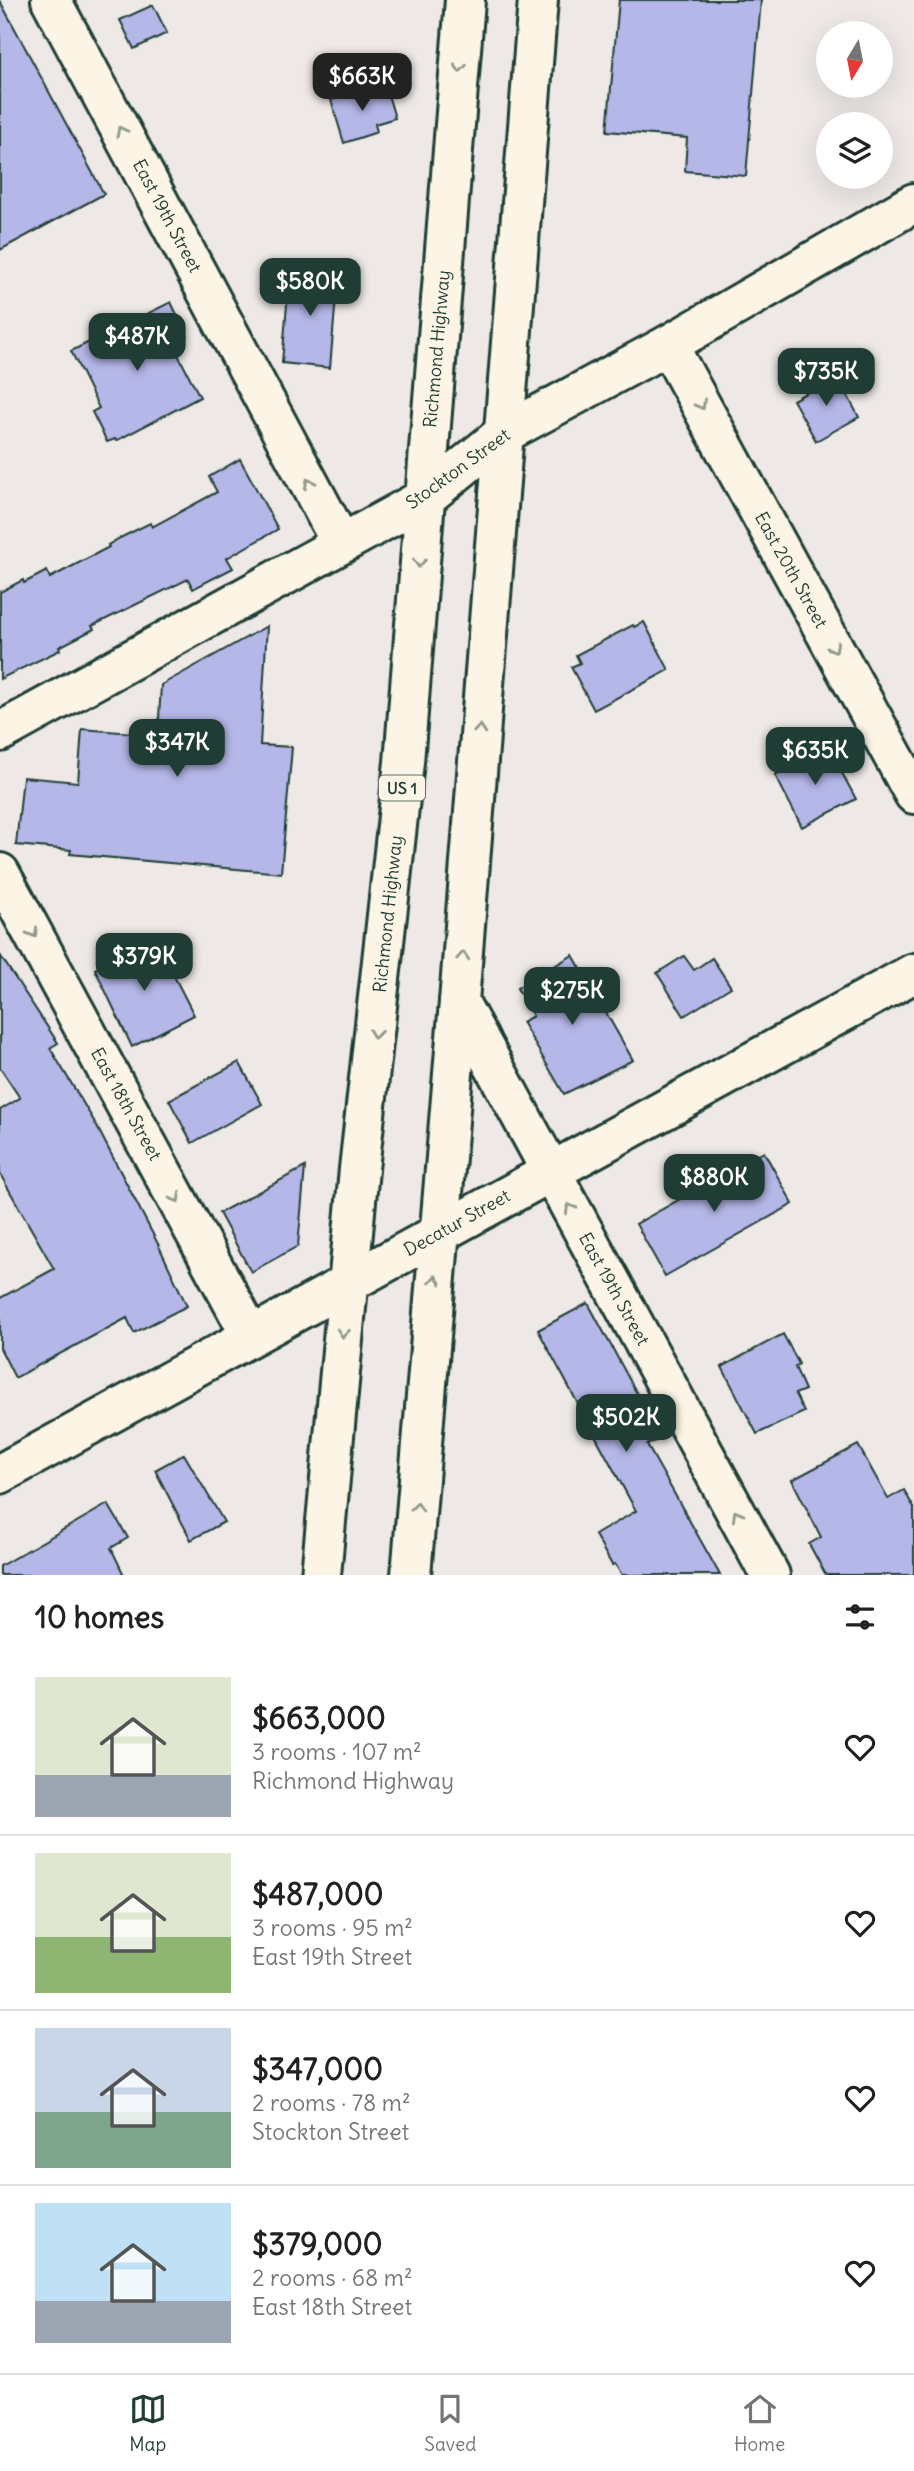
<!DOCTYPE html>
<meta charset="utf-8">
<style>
:root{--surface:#fff;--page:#f6f6f6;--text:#202124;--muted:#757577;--line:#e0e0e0;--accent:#1f3d34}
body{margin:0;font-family:Delius,sans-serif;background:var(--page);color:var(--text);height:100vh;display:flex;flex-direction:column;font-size:26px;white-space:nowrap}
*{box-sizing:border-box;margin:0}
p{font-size:23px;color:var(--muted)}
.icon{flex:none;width:38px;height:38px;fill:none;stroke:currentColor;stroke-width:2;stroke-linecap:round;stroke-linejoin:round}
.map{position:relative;height:1575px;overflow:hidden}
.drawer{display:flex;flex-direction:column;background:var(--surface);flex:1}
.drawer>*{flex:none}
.needle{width:46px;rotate:190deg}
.controls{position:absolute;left:816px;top:21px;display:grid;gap:14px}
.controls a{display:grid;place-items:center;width:77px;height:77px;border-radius:50%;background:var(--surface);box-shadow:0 7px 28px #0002;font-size:35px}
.price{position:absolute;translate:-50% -60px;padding:0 16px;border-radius:14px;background:var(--accent);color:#fff;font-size:23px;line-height:46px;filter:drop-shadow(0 2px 4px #0008)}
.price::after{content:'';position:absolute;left:50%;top:42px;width:21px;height:16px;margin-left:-10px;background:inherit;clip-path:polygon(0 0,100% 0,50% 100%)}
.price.on{background:#222;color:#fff}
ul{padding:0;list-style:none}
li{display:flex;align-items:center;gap:21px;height:175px;padding:0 35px}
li+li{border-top:2px solid var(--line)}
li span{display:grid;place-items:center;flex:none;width:196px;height:140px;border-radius:0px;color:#555}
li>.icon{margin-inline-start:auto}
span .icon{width:84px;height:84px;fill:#fffc;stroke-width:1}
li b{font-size:30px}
h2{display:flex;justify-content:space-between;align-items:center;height:84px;padding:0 35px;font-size:30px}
.tabs{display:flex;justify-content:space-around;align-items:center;height:98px;border-top:2px solid var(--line);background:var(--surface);font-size:19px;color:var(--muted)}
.tabs a{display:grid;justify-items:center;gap:4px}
.tabs .on{color:var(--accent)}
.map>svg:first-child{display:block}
.building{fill:#b5b7e8;stroke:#1f3d34;stroke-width:2}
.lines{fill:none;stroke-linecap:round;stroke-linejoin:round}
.minor-casing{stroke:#1f3d34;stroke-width:44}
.major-casing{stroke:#1f3d34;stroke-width:44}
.minor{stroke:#fcf5e5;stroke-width:38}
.major{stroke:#fcf5e5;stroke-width:38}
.oneway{stroke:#8e998c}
.labels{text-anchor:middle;stroke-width:5;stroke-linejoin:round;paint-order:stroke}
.shield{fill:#fcf5e5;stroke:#617469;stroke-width:2}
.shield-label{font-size:16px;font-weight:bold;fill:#1f3d34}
.street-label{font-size:18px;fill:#1f3d34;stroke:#fcf5e5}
</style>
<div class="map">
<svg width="914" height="1575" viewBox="0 0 914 1575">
<rect width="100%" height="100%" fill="#eee9e6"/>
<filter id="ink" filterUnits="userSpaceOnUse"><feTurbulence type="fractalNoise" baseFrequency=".0143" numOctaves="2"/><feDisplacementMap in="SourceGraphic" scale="14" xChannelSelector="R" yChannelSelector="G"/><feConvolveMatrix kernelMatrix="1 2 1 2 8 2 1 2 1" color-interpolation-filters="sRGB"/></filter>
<g filter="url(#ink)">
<g class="building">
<polygon points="619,0 761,0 746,176 685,171 687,138 607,131"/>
<polygon points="0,1 104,194 0,250"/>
<polygon points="153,5 167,33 134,49 120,20"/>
<polygon points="377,86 378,90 386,88 395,118 375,124 377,132 344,143 331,100"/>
<polygon points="290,269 338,273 330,368 282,363"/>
<polygon points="171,302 187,336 172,343 200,397 116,441 115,439 107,442 92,412 99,408 71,351"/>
<polygon points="837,376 859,417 816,441 793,400"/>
<polygon points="240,459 278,529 227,558 233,568 193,589 188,579 92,626 94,629 59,647 60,650 0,679 0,592 23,580 24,583 47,571 50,578 109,547 108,545 120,538 150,523 152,527 217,492 209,477"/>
<polygon points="644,622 669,670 594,710 571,667 580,663 576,655 633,625 634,627"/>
<polygon points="267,626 260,745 292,747 281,873 70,854 71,850 16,845 23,777 78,782 82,729 158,735 161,685"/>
<polygon points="828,747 856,799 802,827 775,775"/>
<polygon points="155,939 194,1015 132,1047 95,969"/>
<polygon points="0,955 58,1043 50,1048 94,1121 158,1244 187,1306 134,1333 127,1318 15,1378 0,1348 0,1298 54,1269 0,1174 0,1110 20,1098 0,1068"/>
<polygon points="573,955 633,1060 564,1094 522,1022 533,1016 517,988"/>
<polygon points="684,956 694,970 712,958 731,987 684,1016 657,973"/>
<polygon points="239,1062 262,1104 192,1143 169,1100"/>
<polygon points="764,1152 793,1204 665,1276 636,1224"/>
<polygon points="305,1167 298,1246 251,1272 219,1213"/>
<polygon points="588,1303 661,1438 647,1445 720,1575 622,1575 615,1564 612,1565 595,1535 636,1511 538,1330"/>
<polygon points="783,1334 799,1364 795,1367 805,1390 795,1394 804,1412 757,1434 722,1367"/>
<polygon points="858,1445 888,1499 904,1490 914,1508 914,1575 826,1575 809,1544 821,1537 792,1480"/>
<polygon points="184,1454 224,1522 191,1540 155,1470"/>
<polygon points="108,1504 128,1538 111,1548 124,1575 0,1575 0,1566"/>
</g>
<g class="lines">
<g class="minor-casing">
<g id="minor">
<polyline points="51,0 341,543"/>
<polyline points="668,345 914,794"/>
<polyline points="0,732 425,498 503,434 668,345 914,203"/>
<polyline points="0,873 251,1336"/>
<polyline points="459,1002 770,1575"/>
<polyline points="0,1474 914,973"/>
</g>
</g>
<g class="major-casing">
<g id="major">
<polyline points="321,1575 359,1169 404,762 465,0"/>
<polyline points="411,1575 459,1002 538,0"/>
</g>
</g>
<use href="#minor" class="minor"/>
<use href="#major" class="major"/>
</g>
<defs><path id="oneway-chevron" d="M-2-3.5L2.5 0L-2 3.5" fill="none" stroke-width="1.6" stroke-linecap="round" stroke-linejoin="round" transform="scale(1.75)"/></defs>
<g class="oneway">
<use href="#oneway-chevron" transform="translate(460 68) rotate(95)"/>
<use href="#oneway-chevron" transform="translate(121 131) rotate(-118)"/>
<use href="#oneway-chevron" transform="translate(701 405) rotate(61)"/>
<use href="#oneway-chevron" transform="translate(309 483) rotate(-118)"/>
<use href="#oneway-chevron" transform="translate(419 563) rotate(95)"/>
<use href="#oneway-chevron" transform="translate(834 648) rotate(61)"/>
<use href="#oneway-chevron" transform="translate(480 729) rotate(-86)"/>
<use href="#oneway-chevron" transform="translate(33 933) rotate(61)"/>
<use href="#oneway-chevron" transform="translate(463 956) rotate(-86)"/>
<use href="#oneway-chevron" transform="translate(375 1034) rotate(97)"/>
<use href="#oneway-chevron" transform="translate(176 1198) rotate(61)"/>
<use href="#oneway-chevron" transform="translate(570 1208) rotate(-119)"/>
<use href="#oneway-chevron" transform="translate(435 1280) rotate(-85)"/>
<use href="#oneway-chevron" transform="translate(343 1333) rotate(96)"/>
<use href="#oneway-chevron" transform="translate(417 1507) rotate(-85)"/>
<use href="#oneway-chevron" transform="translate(737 1515) rotate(-119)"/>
</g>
</g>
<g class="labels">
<rect class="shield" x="379" y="775.5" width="46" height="25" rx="5"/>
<g class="shield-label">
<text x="402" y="794">US 1</text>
</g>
<g class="street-label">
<text transform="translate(167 216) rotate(62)" y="6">East 19th Street</text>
<text transform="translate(437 349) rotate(-85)" y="6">Richmond Highway</text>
<text transform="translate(458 469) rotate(-36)" y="6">Stockton Street</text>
<text transform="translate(791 570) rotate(61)" y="6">East 20th Street</text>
<text transform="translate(388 914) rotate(-84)" y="6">Richmond Highway</text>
<text transform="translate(126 1104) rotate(61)" y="6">East 18th Street</text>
<text transform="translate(457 1223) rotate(-29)" y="6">Decatur Street</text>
<text transform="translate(614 1289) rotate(61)" y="6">East 19th Street</text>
</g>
</g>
</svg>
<div class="controls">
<a><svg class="needle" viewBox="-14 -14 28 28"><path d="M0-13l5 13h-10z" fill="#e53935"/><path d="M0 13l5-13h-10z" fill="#757577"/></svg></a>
<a><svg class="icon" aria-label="layers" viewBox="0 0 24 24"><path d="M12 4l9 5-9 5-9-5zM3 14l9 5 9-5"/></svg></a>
</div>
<b class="price on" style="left:362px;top:113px">$663K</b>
<b class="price" style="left:310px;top:318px">$580K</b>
<b class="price" style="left:137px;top:373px">$487K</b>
<b class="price" style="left:826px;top:408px">$735K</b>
<b class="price" style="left:177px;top:779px">$347K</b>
<b class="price" style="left:815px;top:787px">$635K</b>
<b class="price" style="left:144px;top:993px">$379K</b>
<b class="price" style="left:572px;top:1027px">$275K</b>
<b class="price" style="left:714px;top:1214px">$880K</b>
<b class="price" style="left:626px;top:1454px">$502K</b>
</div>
<section class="drawer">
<h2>10 homes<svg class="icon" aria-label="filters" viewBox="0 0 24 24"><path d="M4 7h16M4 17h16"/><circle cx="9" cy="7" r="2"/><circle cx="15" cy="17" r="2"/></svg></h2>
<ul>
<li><span style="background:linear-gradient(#dfe7d0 70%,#9aa5b1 0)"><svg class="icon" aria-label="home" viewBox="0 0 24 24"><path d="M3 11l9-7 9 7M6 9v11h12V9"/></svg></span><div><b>$663,000</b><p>3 rooms · 107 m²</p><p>Richmond Highway</p></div><svg class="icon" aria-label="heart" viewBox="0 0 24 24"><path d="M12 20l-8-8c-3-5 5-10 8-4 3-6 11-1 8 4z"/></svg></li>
<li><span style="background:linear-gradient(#dfe7d0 60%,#8fb573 0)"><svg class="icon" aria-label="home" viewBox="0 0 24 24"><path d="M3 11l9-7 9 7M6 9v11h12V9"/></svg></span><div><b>$487,000</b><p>3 rooms · 95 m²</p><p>East 19th Street</p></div><svg class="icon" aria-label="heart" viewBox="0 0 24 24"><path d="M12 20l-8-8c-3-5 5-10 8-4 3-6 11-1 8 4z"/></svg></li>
<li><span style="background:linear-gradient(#c9d6e8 60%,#7fa58c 0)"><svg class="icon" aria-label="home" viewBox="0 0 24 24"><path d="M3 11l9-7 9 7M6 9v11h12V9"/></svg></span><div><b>$347,000</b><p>2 rooms · 78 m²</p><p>Stockton Street</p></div><svg class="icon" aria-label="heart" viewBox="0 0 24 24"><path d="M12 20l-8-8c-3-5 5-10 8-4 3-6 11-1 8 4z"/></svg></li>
<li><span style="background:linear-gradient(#bfe0f5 70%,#9aa5b1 0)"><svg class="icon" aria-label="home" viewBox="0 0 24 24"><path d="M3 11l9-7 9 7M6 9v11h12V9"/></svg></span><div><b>$379,000</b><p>2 rooms · 68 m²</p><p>East 18th Street</p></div><svg class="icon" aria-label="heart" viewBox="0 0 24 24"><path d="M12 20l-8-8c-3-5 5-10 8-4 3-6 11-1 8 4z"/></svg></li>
</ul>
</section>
<nav class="tabs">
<a class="on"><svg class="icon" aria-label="map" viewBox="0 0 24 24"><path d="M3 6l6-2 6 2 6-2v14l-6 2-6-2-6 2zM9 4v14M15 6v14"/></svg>Map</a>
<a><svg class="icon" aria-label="saved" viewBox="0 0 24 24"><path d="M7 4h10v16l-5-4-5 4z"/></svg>Saved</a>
<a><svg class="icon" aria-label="home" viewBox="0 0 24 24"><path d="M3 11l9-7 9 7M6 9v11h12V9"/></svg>Home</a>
</nav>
